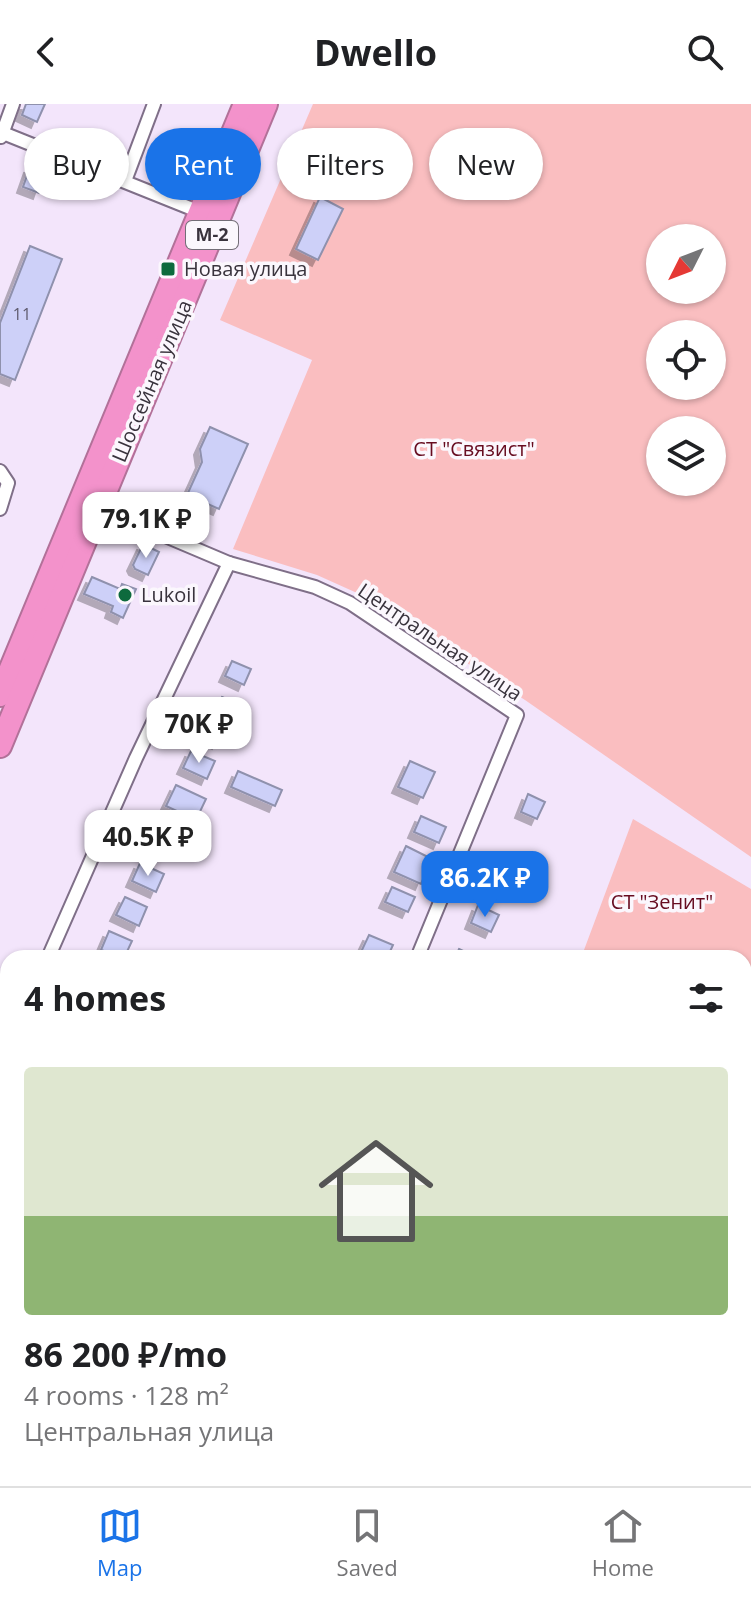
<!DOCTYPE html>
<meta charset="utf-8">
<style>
:root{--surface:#fff;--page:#f6f6f6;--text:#202124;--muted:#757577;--line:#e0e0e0;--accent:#1a73e8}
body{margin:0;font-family:"Open Sans",sans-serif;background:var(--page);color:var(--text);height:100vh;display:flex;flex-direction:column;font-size:30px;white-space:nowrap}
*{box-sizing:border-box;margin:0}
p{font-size:26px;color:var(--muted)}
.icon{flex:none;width:44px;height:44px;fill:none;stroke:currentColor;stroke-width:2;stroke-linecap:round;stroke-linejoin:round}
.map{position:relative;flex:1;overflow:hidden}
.side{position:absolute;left:0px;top:846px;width:752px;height:536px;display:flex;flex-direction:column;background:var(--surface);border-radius:24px 24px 0 0;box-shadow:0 2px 6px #0004}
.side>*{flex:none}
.top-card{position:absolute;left:24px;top:24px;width:704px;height:72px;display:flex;gap:16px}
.needle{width:52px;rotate:228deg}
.buttons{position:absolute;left:646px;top:120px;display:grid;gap:16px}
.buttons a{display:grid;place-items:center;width:80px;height:80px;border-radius:50%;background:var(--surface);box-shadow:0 2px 6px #0004;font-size:40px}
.price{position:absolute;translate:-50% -68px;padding:0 18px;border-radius:16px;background:#fff;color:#222;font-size:26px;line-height:52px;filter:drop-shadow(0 2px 4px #0008)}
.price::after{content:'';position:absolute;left:50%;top:48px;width:24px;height:18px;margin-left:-12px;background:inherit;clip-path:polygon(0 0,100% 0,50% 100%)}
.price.active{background:var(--accent);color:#fff}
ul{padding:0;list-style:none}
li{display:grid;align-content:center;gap:16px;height:424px;padding:0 24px}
li span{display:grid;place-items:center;height:248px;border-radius:8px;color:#555}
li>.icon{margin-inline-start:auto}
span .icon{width:144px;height:144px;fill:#fffc;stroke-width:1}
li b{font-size:34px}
h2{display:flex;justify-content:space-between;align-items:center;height:96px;padding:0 24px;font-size:34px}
.chip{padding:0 28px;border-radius:36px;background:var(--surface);box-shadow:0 2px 6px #0004;font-size:28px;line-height:72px}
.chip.active{background:var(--accent);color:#fff}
header{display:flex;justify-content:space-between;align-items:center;height:104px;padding:0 24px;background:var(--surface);font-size:36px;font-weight:700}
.dock{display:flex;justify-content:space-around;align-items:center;height:112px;border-top:2px solid var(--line);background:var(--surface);font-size:22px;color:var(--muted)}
.dock a{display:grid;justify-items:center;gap:4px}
.dock .active{color:var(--accent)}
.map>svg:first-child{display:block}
.green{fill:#fabec0;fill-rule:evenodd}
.building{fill:#cdd0f8;stroke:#8f91ad;stroke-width:2;filter:url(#shadow)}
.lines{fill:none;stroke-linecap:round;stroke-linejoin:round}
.street-casing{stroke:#7f6f88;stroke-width:16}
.highway-casing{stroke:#b27199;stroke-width:26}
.street{stroke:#fff;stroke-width:12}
.highway{stroke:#f392cb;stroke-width:22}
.poi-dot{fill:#0d6a3d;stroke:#fbf7fd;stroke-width:3}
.labels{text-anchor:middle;stroke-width:7;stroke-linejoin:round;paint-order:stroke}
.number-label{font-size:16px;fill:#5e5a6c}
.shield{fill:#fbf7fd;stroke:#736e77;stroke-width:2}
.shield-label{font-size:18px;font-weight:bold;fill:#39333d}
.poi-label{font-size:20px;fill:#39333d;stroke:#fbf7fd;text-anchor:start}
.street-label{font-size:20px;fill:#39333d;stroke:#fbf7fd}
.park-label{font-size:20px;fill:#670c20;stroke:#fbf7fd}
</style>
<header><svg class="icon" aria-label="back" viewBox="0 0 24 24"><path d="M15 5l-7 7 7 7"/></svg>Dwello<svg class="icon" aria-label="search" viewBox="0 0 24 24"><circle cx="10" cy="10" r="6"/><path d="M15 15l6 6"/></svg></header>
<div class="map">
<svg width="751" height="1382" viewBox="0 0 751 1382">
<defs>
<filter id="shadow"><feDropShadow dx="-6" dy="6" stdDeviation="0" flood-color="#0004"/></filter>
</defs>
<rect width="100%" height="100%" fill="#f3e5fb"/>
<g class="green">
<path d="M313 0H751V753L525 596 357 489 317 471 233 445 312 256 220 216ZM660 134H712V186H660ZM660 230H712V282H660ZM660 326H712V378H660Z"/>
<polygon points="633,715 751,785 751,1161 744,1158 744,854 581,854"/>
</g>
<g class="building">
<polygon points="26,0 45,0 37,18 22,11"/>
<polygon points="30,63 46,69 39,89 23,83"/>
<polygon points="320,93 343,105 318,156 296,145"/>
<polygon points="30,142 62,155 15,276 0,270 0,219"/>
<polygon points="210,323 248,340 219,405 187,391 202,358 200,345"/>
<polygon points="143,440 159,448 148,471 135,465 133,461"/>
<polygon points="92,473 120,485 122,480 136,485 123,514 111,508 113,502 84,490"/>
<polygon points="232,557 251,565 244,581 225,572"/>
<polygon points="222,593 246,604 238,621 214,610"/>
<polygon points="206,615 226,624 218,639 199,630"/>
<polygon points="191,647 215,657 207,675 183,664"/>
<polygon points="410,657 435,668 423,694 398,683"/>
<polygon points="238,667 282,686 275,702 231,683"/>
<polygon points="176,681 206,695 196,716 166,702"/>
<polygon points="528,690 545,698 537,715 521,708"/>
<polygon points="421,712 446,723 439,739 414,728"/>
<polygon points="406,742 432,755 421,780 394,768"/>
<polygon points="140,759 164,770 156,788 132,777"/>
<polygon points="496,761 513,769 506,784 489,777"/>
<polygon points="392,783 415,793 408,808 385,798"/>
<polygon points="125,793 147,803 139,822 116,811"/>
<polygon points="478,801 499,811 491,828 471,819"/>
<polygon points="109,827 132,837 124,854 101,846"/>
<polygon points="369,831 393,841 387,854 373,854 361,848"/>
<polygon points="459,845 476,853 475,854 455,854"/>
<polygon points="3,1219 8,1221 8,1249 0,1246"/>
<polygon points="744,1232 751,1236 751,1258 744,1255"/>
<polygon points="6,1317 8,1318 8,1345 0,1341 0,1331"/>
<polygon points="87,1374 108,1374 104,1382 85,1379"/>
<polygon points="120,1374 138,1374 140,1375 137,1382 116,1382"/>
<polygon points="341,1374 362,1374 358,1382 337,1382"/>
</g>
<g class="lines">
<g class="street-casing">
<g id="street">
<polyline points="3,29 200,108"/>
<polyline points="1,33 13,0"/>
<polyline points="125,77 154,0"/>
<polyline points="0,367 8,379 0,405"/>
<polyline points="99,404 229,459 315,483 350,499 517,611 417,854"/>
<polyline points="48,854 136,654 229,459"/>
<polyline points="0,962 8,944"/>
<polyline points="0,999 8,1002"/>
<polyline points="0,1285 8,1288"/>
<polyline points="744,1317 751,1320"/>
<polyline points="207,1374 226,1382"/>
<polyline points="193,1382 197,1374"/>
</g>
</g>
<g class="highway-casing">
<g id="highway">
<polyline points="0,591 245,0"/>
<polyline points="0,642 266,0"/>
</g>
</g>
<use href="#street" class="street"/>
<use href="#highway" class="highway"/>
</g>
<g class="poi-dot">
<rect x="160" y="157" width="16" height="16" rx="4"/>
<circle cx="125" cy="491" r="8"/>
</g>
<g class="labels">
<g class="number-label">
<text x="22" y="216">11</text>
</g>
<rect class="shield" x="186" y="117" width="52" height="28" rx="6"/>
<g class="shield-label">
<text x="212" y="137">М-2</text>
</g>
<g class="poi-label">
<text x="184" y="172">Новая улица</text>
<text x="141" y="498">Lukoil</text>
</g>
<g class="street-label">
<text transform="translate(152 277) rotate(-67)" y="7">Шоссейная улица</text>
<text transform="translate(440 538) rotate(34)" y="7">Центральная улица</text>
</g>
<g class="park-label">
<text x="474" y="352">СТ "Связист"</text>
<text x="662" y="805">СТ "Зенит"</text>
</g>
</g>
</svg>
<div class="buttons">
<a><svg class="needle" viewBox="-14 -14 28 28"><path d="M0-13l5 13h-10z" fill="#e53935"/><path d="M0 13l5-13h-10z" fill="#757577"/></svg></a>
<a><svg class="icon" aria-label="locate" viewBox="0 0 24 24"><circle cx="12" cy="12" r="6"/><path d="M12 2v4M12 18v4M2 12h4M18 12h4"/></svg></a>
<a><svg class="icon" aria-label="layers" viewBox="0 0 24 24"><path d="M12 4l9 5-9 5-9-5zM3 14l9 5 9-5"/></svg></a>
</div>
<b class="price" style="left:146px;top:456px">79.1K ₽</b>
<b class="price" style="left:199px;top:661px">70K ₽</b>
<b class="price" style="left:148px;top:774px">40.5K ₽</b>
<b class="price active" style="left:485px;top:815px">86.2K ₽</b>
<div class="top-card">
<a class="chip">Buy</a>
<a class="chip active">Rent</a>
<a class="chip">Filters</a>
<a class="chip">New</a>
</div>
<section class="side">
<h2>4 homes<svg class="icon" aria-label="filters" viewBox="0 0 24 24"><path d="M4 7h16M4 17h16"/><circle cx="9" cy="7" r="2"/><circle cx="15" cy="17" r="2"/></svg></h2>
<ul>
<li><span style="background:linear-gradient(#dfe7d0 60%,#8fb573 0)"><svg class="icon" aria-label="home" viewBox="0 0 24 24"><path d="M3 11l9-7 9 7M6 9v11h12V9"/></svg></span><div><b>86 200 ₽/mo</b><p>4 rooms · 128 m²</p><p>Центральная улица</p></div></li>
</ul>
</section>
</div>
<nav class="dock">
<a class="active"><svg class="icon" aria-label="map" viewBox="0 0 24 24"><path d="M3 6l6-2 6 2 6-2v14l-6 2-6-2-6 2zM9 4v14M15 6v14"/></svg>Map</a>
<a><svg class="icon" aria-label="saved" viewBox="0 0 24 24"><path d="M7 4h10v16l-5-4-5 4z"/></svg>Saved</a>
<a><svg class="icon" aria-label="home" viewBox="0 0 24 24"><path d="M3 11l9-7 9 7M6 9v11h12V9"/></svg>Home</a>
</nav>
